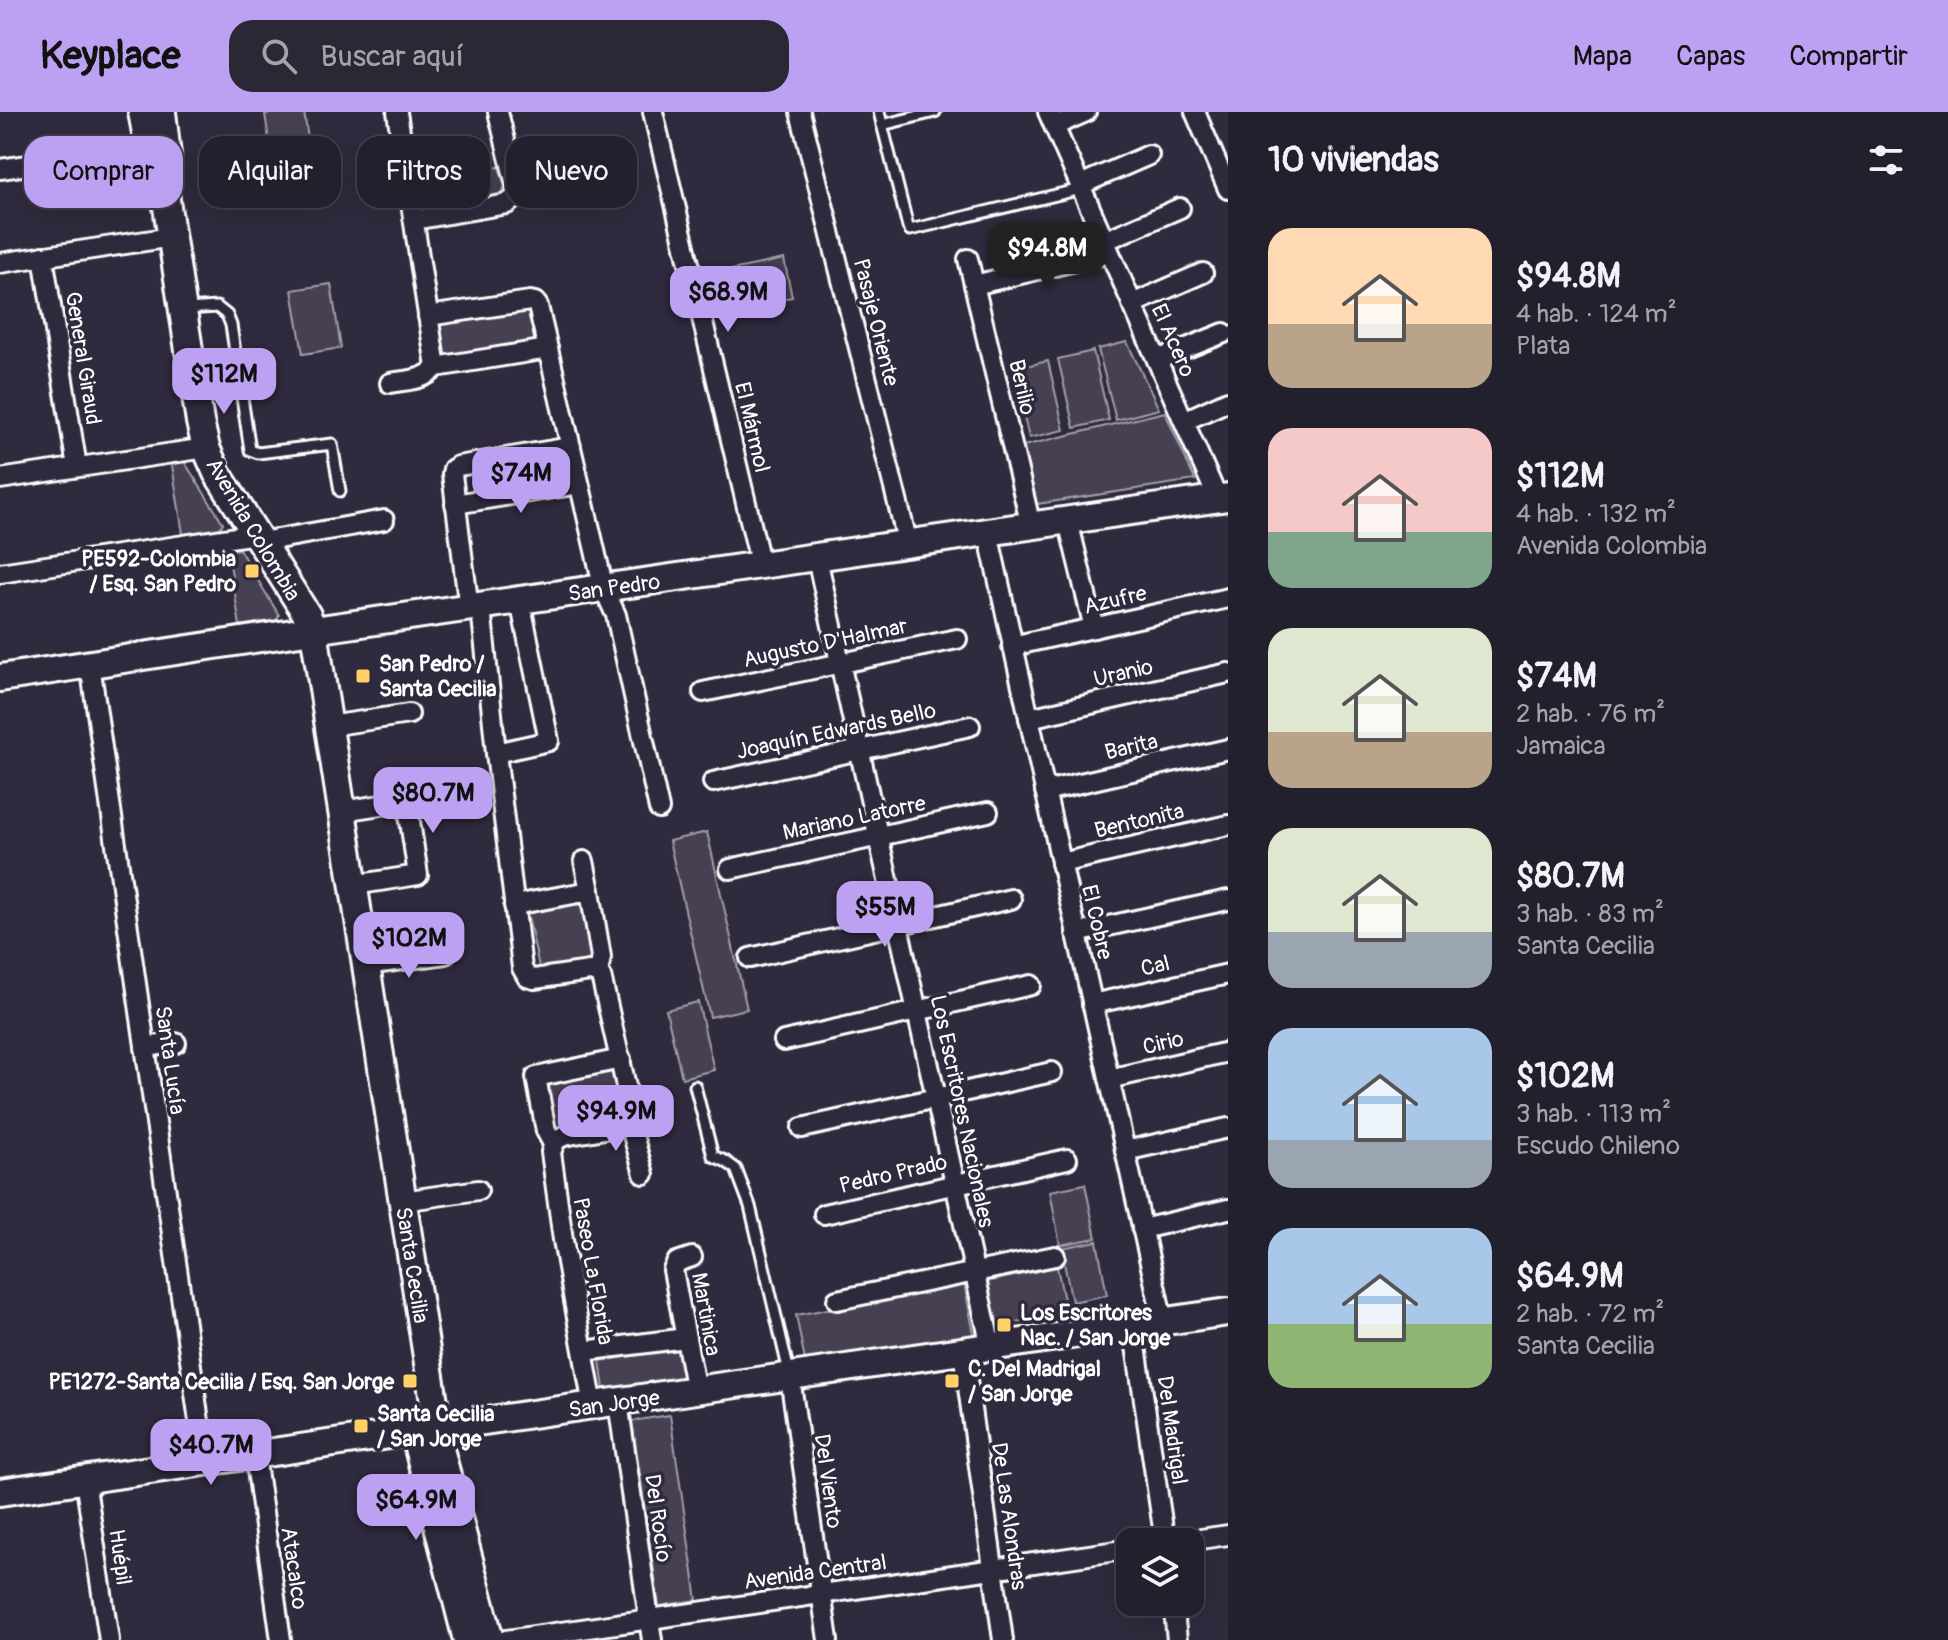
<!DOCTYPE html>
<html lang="es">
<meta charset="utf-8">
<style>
:root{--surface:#23202e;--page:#2b2836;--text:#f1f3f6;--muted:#a3a3aa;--line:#403e4a;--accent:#bca0f2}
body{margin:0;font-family:Pangolin,sans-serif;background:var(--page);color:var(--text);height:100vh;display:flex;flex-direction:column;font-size:30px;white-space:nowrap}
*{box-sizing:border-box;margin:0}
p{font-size:26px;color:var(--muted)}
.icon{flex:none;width:44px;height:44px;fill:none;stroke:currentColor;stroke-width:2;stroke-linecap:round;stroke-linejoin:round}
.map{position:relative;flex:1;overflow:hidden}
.side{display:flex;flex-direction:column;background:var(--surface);width:720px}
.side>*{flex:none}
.top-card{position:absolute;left:24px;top:24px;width:760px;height:72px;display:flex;gap:16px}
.fabs{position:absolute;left:1116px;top:1416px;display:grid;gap:16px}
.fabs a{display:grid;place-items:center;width:88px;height:88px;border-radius:16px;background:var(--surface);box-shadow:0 8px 32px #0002,0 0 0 2px var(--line);font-size:40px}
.price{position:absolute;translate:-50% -68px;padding:0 18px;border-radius:16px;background:var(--accent);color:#111;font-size:26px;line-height:52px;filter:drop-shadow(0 2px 4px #0008)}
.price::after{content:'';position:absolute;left:50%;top:48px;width:24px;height:18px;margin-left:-12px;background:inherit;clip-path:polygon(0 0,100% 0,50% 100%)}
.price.current{background:#222;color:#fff}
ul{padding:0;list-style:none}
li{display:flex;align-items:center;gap:24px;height:200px;padding:0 40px}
li span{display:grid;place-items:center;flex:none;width:224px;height:160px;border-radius:24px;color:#555}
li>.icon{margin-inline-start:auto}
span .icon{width:96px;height:96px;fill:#fffc;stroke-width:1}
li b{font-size:34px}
h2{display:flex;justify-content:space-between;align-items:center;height:96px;padding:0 40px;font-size:34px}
.pill{padding:0 28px;border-radius:24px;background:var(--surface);box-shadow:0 8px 32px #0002,0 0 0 2px var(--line);font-size:28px;line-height:72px}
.pill.current{background:var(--accent);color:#111}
header{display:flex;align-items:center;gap:48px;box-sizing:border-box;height:112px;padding:0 40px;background:var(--accent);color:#111}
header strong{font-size:38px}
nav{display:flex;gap:44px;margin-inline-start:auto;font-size:28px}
.search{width:560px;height:72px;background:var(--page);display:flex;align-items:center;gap:20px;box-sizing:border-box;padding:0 28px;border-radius:24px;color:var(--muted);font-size:30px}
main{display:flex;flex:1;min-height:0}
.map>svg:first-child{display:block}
.green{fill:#464152;stroke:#a2a0a8;stroke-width:2}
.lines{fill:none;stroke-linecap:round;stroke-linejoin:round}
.lane-casing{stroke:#fff;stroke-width:15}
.street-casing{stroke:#fff;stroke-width:24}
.secondary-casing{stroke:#fff;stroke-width:32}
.lane{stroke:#2f2a3d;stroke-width:9}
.street{stroke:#2f2a3d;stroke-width:18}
.secondary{stroke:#2f2a3d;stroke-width:26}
.poi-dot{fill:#ffd166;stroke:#2f2a3d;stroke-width:3}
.labels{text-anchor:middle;stroke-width:7;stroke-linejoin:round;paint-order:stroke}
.street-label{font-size:22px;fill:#fff;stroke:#2f2a3d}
.poi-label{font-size:22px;font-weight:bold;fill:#fff;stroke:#2f2a3d;text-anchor:start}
</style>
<header>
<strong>Keyplace</strong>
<div class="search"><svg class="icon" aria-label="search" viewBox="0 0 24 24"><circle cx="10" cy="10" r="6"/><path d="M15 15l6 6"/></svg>Buscar aquí</div>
<nav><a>Mapa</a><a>Capas</a><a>Compartir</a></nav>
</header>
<main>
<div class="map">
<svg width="1228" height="1528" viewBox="0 0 1228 1528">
<rect width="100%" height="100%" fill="#2f2a3d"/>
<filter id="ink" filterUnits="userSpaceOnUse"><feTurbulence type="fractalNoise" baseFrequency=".0125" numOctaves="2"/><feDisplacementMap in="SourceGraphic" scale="16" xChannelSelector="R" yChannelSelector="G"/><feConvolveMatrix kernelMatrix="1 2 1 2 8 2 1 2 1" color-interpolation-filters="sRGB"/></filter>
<g filter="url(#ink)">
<g class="green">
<polygon points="278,0 304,0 313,60 275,66 265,2"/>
<polygon points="499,55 505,74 500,85 428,96 421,93 416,69"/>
<polygon points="784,147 792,185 730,198 722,160"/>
<polygon points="331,172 341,236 303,242 292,178"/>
<polygon points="529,195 535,233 442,247 436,209"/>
<polygon points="1127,230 1159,297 1116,308 1098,237"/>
<polygon points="1093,239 1109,308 1074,316 1058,247"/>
<polygon points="1048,249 1064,318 1029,326 1013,257"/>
<polygon points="1165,300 1195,368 1037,392 1023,334"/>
<polygon points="182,346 223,411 220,416 183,422 171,347"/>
<polygon points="239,437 279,503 277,508 240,514 228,439"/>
<polygon points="707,720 747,897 710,905 669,729"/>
<polygon points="582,784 596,853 541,864 526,795"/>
<polygon points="698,890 714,958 682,966 666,898"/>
<polygon points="612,945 623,1003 550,1018 538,960"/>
<polygon points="1085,1072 1096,1126 1060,1133 1050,1079"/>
<polygon points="1097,1129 1107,1183 1072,1190 1061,1136"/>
<polygon points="1057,1155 1067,1202 995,1213 986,1170"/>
<polygon points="964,1171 974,1222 806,1254 796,1203"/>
<polygon points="683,1236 687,1266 604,1277 600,1249"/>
<polygon points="670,1303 697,1488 659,1494 632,1309"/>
</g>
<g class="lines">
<g class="lane-casing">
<g id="lane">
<polyline points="879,0 908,115 910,118 1081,77"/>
<polyline points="882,13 935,0"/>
<polyline points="187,197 217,195 227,203 231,213 250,338 258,341 332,332 340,379"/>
<polyline points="695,974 713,1044 725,1049 736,1057 750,1094 789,1260"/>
</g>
</g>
<g class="street-casing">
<g id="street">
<polyline points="397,0 436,255"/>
<polyline points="653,0 761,454"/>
<polyline points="800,0 908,432"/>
<polyline points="1048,0 1218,387"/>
<polyline points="1195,0 1228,77"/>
<polyline points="1054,14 1086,0"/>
<polyline points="0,57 149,36"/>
<polyline points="1080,73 1149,43"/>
<polyline points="414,108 507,92 515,86 517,77 498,0"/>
<polyline points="1104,129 1180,96"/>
<polyline points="43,144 77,355"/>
<polyline points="968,147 1031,414"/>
<polyline points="0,151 172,125"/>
<polyline points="974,173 1109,141"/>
<polyline points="1132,192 1203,161"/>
<polyline points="428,204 530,189 535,190 538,194 604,477 616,503 659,697"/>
<polyline points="1157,248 1224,221"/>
<path d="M390 271C406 268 425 269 436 255L548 237"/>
<polyline points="1184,309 1228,289"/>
<polyline points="0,367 206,336"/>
<polyline points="455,392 579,372"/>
<polyline points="1068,409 1094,516"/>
<polyline points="988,421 1163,1209"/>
<polyline points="261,430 384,408"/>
<polyline points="817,446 991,1235"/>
<polyline points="0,461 256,422"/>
<polyline points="481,495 496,641 522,856 527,865 534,867 590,859 594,860 601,864 631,996 631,1005 622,1014 564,1024 556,1028 551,1040 563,1128 593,1294"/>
<polyline points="469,497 452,362 453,357 458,354 571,335"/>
<polyline points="1012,534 1228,486"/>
<polyline points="90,552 205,1351"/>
<polyline points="703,580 957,527"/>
<polyline points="1029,606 1228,561"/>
<polyline points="329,614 409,602"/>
<polyline points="496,641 549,629 520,489"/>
<polyline points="713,670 970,614"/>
<polyline points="1045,679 1228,637"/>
<polyline points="342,699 407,689 418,763 354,773"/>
<polyline points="584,749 590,779"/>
<polyline points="1061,751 1228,713"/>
<polyline points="730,757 988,700"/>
<polyline points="514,793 590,779 601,845 598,861"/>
<polyline points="1076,821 1228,788"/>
<polyline points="750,846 1011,787"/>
<polyline points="366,853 445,842"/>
<polyline points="1092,892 1228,862"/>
<polyline points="784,929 1031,873"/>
<polyline points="145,935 176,931"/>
<polyline points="1109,967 1228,940"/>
<polyline points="629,1009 644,1062"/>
<polyline points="802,1016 1052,960"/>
<polyline points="553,1032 546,1019 536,965 621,947"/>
<polyline points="1125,1039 1228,1016"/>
<polyline points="403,1089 478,1078"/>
<polyline points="824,1102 1067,1047"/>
<polyline points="1142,1117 1228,1097"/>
<polyline points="692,1145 677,1150 673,1158 696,1279"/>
<polyline points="837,1188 1055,1144"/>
<polyline points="1133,1214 1165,1430"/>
<polyline points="584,1239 686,1226"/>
<polyline points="963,1239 1003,1528"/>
<polyline points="790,1265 828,1528"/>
<polyline points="618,1290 652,1528"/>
<polyline points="255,1344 281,1528"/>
<polyline points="85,1368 109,1528"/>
<polyline points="1180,1430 1228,1423"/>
<polyline points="1173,1490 1177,1528"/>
<polyline points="506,1528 1130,1437"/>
</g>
</g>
<g class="secondary-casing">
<g id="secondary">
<polyline points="142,0 149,36 159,66"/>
<polyline points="162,0 167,43 164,75 200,310 206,336 217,361 307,503 314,519 434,1290 439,1333 490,1528"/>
<polyline points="0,566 293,521 1228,385"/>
<polyline points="414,1320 467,1528"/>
<polyline points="0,1380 1228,1200"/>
</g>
</g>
<use href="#lane" class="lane"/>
<use href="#street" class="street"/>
<use href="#secondary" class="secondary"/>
</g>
</g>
<g class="poi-dot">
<rect x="244" y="451" width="16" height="16" rx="4"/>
<rect x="355" y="556" width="16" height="16" rx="4"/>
<rect x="996" y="1205" width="16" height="16" rx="4"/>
<rect x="402" y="1261" width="16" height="16" rx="4"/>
<rect x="944" y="1261" width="16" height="16" rx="4"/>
<rect x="353" y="1306" width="16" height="16" rx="4"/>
</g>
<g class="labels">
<g class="street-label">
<text transform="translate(877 210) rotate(76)" y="8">Pasaje Oriente</text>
<text transform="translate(1174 228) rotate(66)" y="8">El Acero</text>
<text transform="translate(84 246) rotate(81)" y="8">General Giraud</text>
<text transform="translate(1023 275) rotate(77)" y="8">Berilio</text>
<text transform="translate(753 315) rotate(77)" y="8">El Mármol</text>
<text transform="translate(254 417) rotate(59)" y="8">Avenida Colombia</text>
<text transform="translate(614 475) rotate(-8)" y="8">San Pedro</text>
<text transform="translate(1115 487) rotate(-13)" y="8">Azufre</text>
<text transform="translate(825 530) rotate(-12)" y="8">Augusto D'Halmar</text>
<text transform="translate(1123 560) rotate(-13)" y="8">Uranio</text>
<text transform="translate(836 618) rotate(-12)" y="8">Joaquín Edwards Bello</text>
<text transform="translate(1131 634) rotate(-13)" y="8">Barita</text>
<text transform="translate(854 705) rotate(-12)" y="8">Mariano Latorre</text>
<text transform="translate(1139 708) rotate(-13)" y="8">Bentonita</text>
<text transform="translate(1098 810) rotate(77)" y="8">El Cobre</text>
<text transform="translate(1155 853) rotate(-13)" y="8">Cal</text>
<text transform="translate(1163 930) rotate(-13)" y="8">Cirio</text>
<text transform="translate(171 948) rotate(82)" y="8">Santa Lucía</text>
<text transform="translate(963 999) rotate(78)" y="8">Los Escritores Nacionales</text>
<text transform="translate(893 1061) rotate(-13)" y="8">Pedro Prado</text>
<text transform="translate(413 1153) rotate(81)" y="8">Santa Cecilia</text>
<text transform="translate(594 1159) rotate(80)" y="8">Paseo La Florida</text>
<text transform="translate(707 1202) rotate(80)" y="8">Martinica</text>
<text transform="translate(614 1291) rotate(-8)" y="8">San Jorge</text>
<text transform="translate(1173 1318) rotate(82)" y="8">Del Madrigal</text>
<text transform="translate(829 1369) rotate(82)" y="8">Del Viento</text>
<text transform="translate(1010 1404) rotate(82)" y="8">De Las Alondras</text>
<text transform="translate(659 1406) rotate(82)" y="8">Del Rocío</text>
<text transform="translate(121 1445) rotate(82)" y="8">Huépil</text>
<text transform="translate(295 1456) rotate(82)" y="8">Atacalco</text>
<text transform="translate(815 1459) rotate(-8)" y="8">Avenida Central</text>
</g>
<g class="poi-label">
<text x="236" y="454" text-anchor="end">PE592-Colombia<tspan x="236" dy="25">/ Esq. San Pedro</tspan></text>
<text x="379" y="559">San Pedro /<tspan x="379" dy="25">Santa Cecilia</tspan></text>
<text x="1020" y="1208">Los Escritores<tspan x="1020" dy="25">Nac. / San Jorge</tspan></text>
<text x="968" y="1264">C. Del Madrigal<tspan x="968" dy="25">/ San Jorge</tspan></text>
<text x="394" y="1277" text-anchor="end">PE1272-Santa Cecilia / Esq. San Jorge</text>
<text x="377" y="1309">Santa Cecilia<tspan x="377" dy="25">/ San Jorge</tspan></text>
</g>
</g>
</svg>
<div class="fabs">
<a><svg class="icon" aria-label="layers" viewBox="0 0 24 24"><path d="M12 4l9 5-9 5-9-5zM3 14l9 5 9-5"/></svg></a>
</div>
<b class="price current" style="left:1047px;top:178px">$94.8M</b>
<b class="price" style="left:728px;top:222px">$68.9M</b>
<b class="price" style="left:224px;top:304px">$112M</b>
<b class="price" style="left:521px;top:403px">$74M</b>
<b class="price" style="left:433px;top:723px">$80.7M</b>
<b class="price" style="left:885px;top:837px">$55M</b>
<b class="price" style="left:409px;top:868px">$102M</b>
<b class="price" style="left:616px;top:1041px">$94.9M</b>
<b class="price" style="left:211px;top:1375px">$40.7M</b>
<b class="price" style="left:416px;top:1430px">$64.9M</b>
<div class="top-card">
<a class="pill current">Comprar</a>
<a class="pill">Alquilar</a>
<a class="pill">Filtros</a>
<a class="pill">Nuevo</a>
</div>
</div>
<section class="side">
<h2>10 viviendas<svg class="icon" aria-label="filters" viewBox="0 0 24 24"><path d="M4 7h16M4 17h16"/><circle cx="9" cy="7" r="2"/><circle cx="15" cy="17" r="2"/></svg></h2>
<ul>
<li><span style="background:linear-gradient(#ffd9b3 60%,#b9a48a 0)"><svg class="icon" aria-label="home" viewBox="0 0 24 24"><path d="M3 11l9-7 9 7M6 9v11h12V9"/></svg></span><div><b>$94.8M</b><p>4 hab. · 124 m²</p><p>Plata</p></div></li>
<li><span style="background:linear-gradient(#f6c9c9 65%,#7fa58c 0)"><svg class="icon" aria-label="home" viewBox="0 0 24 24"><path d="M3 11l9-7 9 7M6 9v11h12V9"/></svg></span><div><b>$112M</b><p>4 hab. · 132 m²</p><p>Avenida Colombia</p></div></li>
<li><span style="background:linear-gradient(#dfe7d0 65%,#b9a48a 0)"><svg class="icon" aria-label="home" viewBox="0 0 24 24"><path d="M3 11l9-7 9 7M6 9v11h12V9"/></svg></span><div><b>$74M</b><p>2 hab. · 76 m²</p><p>Jamaica</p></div></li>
<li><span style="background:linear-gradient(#dfe7d0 65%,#9aa5b1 0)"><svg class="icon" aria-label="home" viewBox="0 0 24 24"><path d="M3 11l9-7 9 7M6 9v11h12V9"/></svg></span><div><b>$80.7M</b><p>3 hab. · 83 m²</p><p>Santa Cecilia</p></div></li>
<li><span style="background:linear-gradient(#a9c7e8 70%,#9aa5b1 0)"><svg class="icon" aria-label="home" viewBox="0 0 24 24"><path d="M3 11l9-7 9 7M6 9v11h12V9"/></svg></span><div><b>$102M</b><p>3 hab. · 113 m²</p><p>Escudo Chileno</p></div></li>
<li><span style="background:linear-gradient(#a9c7e8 60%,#8fb573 0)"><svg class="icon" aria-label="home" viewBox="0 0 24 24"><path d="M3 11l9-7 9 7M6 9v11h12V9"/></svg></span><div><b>$64.9M</b><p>2 hab. · 72 m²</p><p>Santa Cecilia</p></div></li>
</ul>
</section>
</main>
